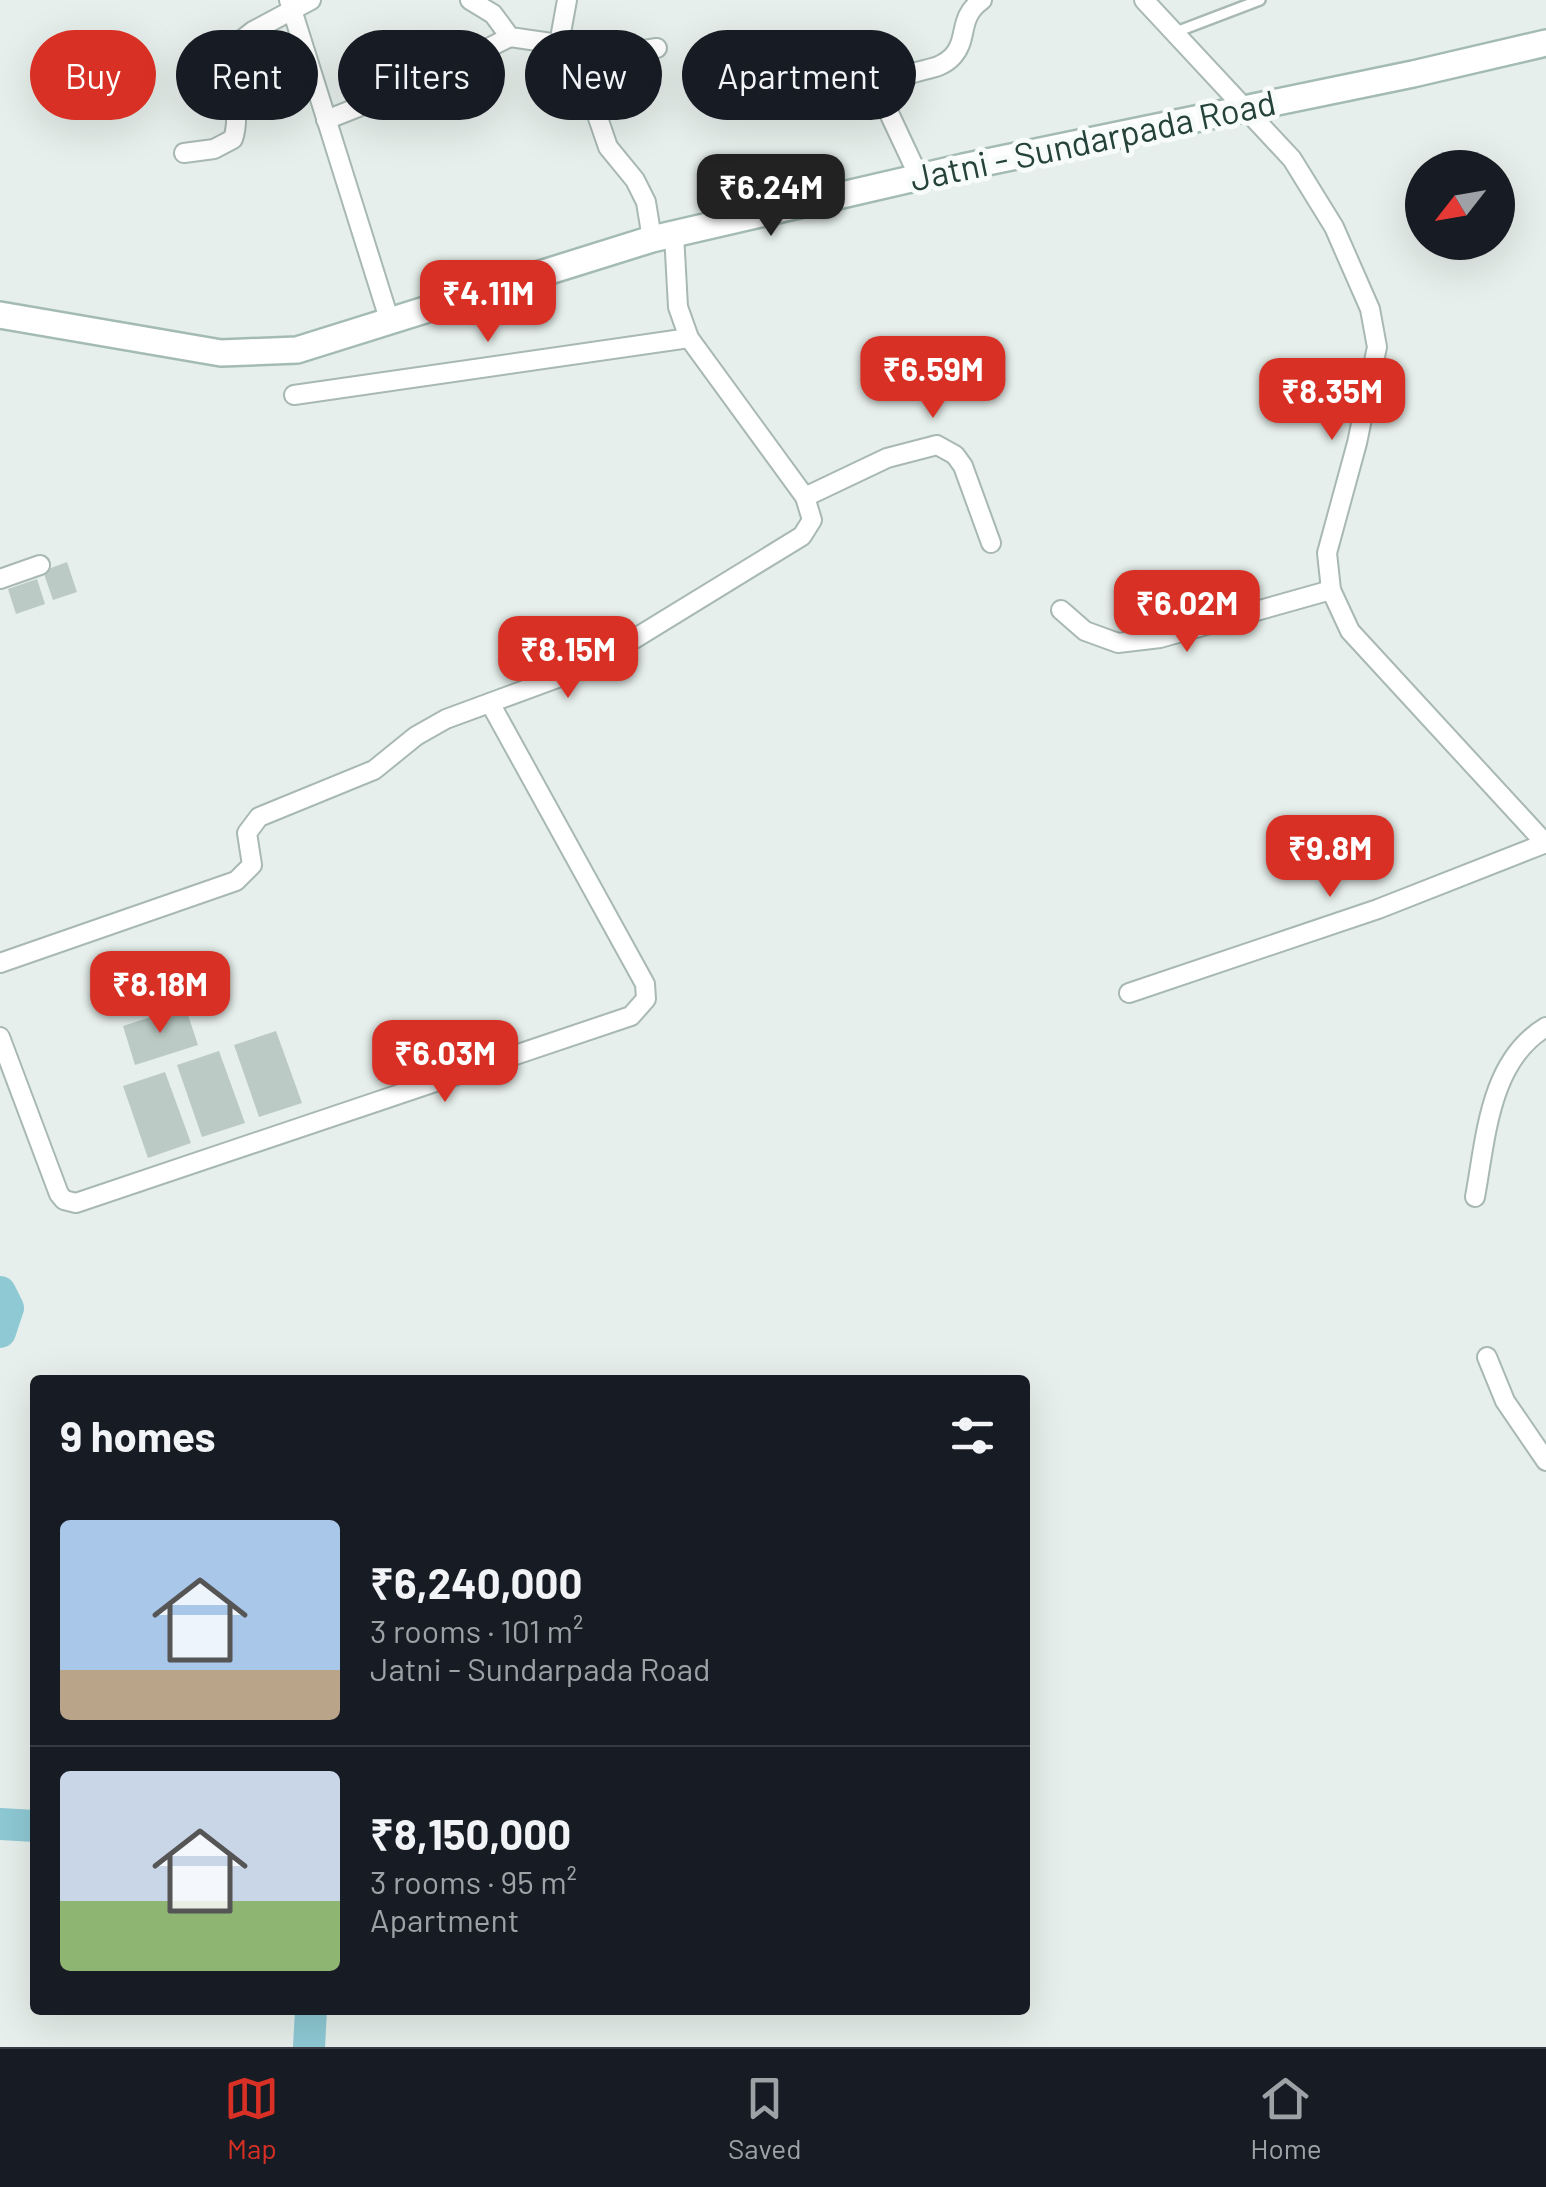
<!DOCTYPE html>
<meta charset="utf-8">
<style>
:root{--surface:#171b24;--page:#242831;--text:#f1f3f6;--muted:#9ea1a6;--line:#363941;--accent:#d93025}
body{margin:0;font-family:Barlow,sans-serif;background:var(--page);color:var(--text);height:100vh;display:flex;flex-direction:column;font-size:38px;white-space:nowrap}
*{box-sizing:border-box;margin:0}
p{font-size:32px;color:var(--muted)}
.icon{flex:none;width:55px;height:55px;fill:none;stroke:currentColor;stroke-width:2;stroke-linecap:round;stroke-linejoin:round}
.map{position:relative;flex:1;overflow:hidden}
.side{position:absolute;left:30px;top:1375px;width:1000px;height:640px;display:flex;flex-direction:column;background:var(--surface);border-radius:10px;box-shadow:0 10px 40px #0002}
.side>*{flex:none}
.top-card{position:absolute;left:30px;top:30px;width:1000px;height:90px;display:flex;gap:20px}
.needle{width:65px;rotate:239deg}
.controls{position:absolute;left:1405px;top:150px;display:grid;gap:20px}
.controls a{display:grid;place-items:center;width:110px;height:110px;border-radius:50%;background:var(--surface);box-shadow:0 10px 40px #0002;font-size:50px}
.price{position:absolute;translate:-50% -85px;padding:0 22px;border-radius:20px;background:var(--accent);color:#fff;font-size:32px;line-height:65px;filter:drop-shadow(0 2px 5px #0008)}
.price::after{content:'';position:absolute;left:50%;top:60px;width:30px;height:22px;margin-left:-15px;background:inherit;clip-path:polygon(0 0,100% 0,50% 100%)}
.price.on{background:#222;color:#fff}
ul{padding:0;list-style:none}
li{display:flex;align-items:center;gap:30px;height:250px;padding:0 30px}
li+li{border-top:2px solid var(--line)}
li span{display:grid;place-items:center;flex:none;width:280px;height:200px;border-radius:10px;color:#555}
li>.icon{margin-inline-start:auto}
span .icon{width:120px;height:120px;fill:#fffc;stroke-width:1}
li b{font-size:42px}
h2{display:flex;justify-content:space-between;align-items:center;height:120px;padding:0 30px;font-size:42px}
.chip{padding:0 35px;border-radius:45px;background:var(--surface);box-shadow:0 10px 40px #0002;font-size:35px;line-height:90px}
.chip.on{background:var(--accent);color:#fff}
.menu{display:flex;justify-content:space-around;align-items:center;height:140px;border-top:2px solid var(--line);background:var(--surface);font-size:28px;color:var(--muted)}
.menu a{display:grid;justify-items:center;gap:5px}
.menu .on{color:var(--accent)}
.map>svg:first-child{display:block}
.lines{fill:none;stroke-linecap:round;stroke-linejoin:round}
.river{stroke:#8ec9d4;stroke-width:32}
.building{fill:#bbcac4}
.lane-casing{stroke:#a8b8b2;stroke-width:14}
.street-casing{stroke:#a8b8b2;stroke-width:22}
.secondary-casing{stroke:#a4bbb3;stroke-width:30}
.lane{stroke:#fff;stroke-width:9}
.street{stroke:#fff;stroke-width:18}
.secondary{stroke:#fff;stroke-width:25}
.labels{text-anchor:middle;stroke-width:10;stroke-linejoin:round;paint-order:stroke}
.street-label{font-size:35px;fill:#24423a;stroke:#f7fbf9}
</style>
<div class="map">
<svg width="1546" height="2047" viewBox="0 0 1546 2047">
<rect width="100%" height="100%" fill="#e6efeb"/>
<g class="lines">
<g class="river">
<polyline points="0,1292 8,1308 0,1332"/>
<polyline points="0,1824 35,1826"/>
<polyline points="309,2047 311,2010"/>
</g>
</g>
<g class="building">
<polygon points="67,562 77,592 53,600 43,571"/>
<polygon points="37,579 45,604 16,614 8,589"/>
<polygon points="185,1006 198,1045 135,1065 123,1026"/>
<polygon points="276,1031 302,1103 259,1117 234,1045"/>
<polygon points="219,1051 245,1123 202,1137 177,1065"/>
<polygon points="165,1072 191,1143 148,1158 123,1086"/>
</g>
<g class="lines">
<g class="lane-casing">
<polyline id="lane" points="1176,32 1260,0"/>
</g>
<g class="street-casing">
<g id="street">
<polyline points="289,0 389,319"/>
<polyline points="470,0 493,14 510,37 565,45 576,54 608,147 635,180 646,202 652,239"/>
<polyline points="1144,0 1292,159 1334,227 1370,309 1377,347 1357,443 1327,553 1331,590 1350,631 1546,844"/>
<polyline points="559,44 567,0"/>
<polyline points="578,60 657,48"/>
<polyline points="326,120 419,83 510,37"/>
<path d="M184 153 214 149 233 139C243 109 225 76 234 46L253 31 311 0"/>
<path d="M919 177 888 111 887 97C904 61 933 78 953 56 969 38 957 18 982 0"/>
<polyline points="294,395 689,338"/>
<polyline points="805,497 887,458 937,445 955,455 963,466 991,543"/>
<polyline points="0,579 40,565"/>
<polyline points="1061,610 1085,631 1118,643 1160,638 1331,590"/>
<polyline points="0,963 236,881 252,865 247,833 259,817 374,770 416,736 446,719 590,666 802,536 812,520 805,497 689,338 678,307 674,234"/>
<polyline points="1129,993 1378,909 1546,843"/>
<polyline points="0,1037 59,1194 64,1200 76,1203 631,1016 646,999 645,984 490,703"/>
<path d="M1475 1197C1486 1138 1489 1061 1546 1027"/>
<polyline points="1487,1357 1505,1401 1546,1461"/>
</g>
</g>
<g class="secondary-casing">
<polyline id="secondary" points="0,315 221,353 297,350 652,239 963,167 1413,74 1546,43"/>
</g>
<use href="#lane" class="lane"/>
<use href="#street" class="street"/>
<use href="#secondary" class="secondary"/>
</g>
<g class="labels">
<g class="street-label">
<text transform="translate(1093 141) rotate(-12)" y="12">Jatni - Sundarpada Road</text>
</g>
</g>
</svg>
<div class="controls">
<a><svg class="needle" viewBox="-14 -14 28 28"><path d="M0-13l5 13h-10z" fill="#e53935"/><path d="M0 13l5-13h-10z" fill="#9ea1a6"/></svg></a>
</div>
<b class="price on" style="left:771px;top:239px">₹6.24M</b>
<b class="price" style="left:488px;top:345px">₹4.11M</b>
<b class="price" style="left:933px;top:421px">₹6.59M</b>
<b class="price" style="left:1332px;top:443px">₹8.35M</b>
<b class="price" style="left:1187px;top:655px">₹6.02M</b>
<b class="price" style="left:568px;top:701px">₹8.15M</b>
<b class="price" style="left:1330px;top:900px">₹9.8M</b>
<b class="price" style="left:160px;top:1036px">₹8.18M</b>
<b class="price" style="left:445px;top:1105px">₹6.03M</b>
<div class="top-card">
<a class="chip on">Buy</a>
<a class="chip">Rent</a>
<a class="chip">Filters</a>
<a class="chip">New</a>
<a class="chip">Apartment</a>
</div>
<section class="side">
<h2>9 homes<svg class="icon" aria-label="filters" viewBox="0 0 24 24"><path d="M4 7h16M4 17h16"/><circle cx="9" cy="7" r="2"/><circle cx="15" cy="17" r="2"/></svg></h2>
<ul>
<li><span style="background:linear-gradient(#a9c7e8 75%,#b9a48a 0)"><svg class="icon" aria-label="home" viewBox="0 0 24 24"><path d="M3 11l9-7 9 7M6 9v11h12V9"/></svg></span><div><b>₹6,240,000</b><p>3 rooms · 101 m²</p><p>Jatni - Sundarpada Road</p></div></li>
<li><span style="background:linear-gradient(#c9d6e8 65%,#8fb573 0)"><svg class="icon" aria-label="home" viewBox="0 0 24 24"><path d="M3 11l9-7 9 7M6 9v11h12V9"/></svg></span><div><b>₹8,150,000</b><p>3 rooms · 95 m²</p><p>Apartment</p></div></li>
</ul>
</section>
</div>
<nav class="menu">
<a class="on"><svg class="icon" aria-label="map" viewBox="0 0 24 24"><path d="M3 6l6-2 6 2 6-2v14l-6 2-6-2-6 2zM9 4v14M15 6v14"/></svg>Map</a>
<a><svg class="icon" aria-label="saved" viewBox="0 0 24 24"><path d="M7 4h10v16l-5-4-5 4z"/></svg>Saved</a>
<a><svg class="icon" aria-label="home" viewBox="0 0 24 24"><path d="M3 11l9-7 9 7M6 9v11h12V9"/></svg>Home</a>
</nav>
